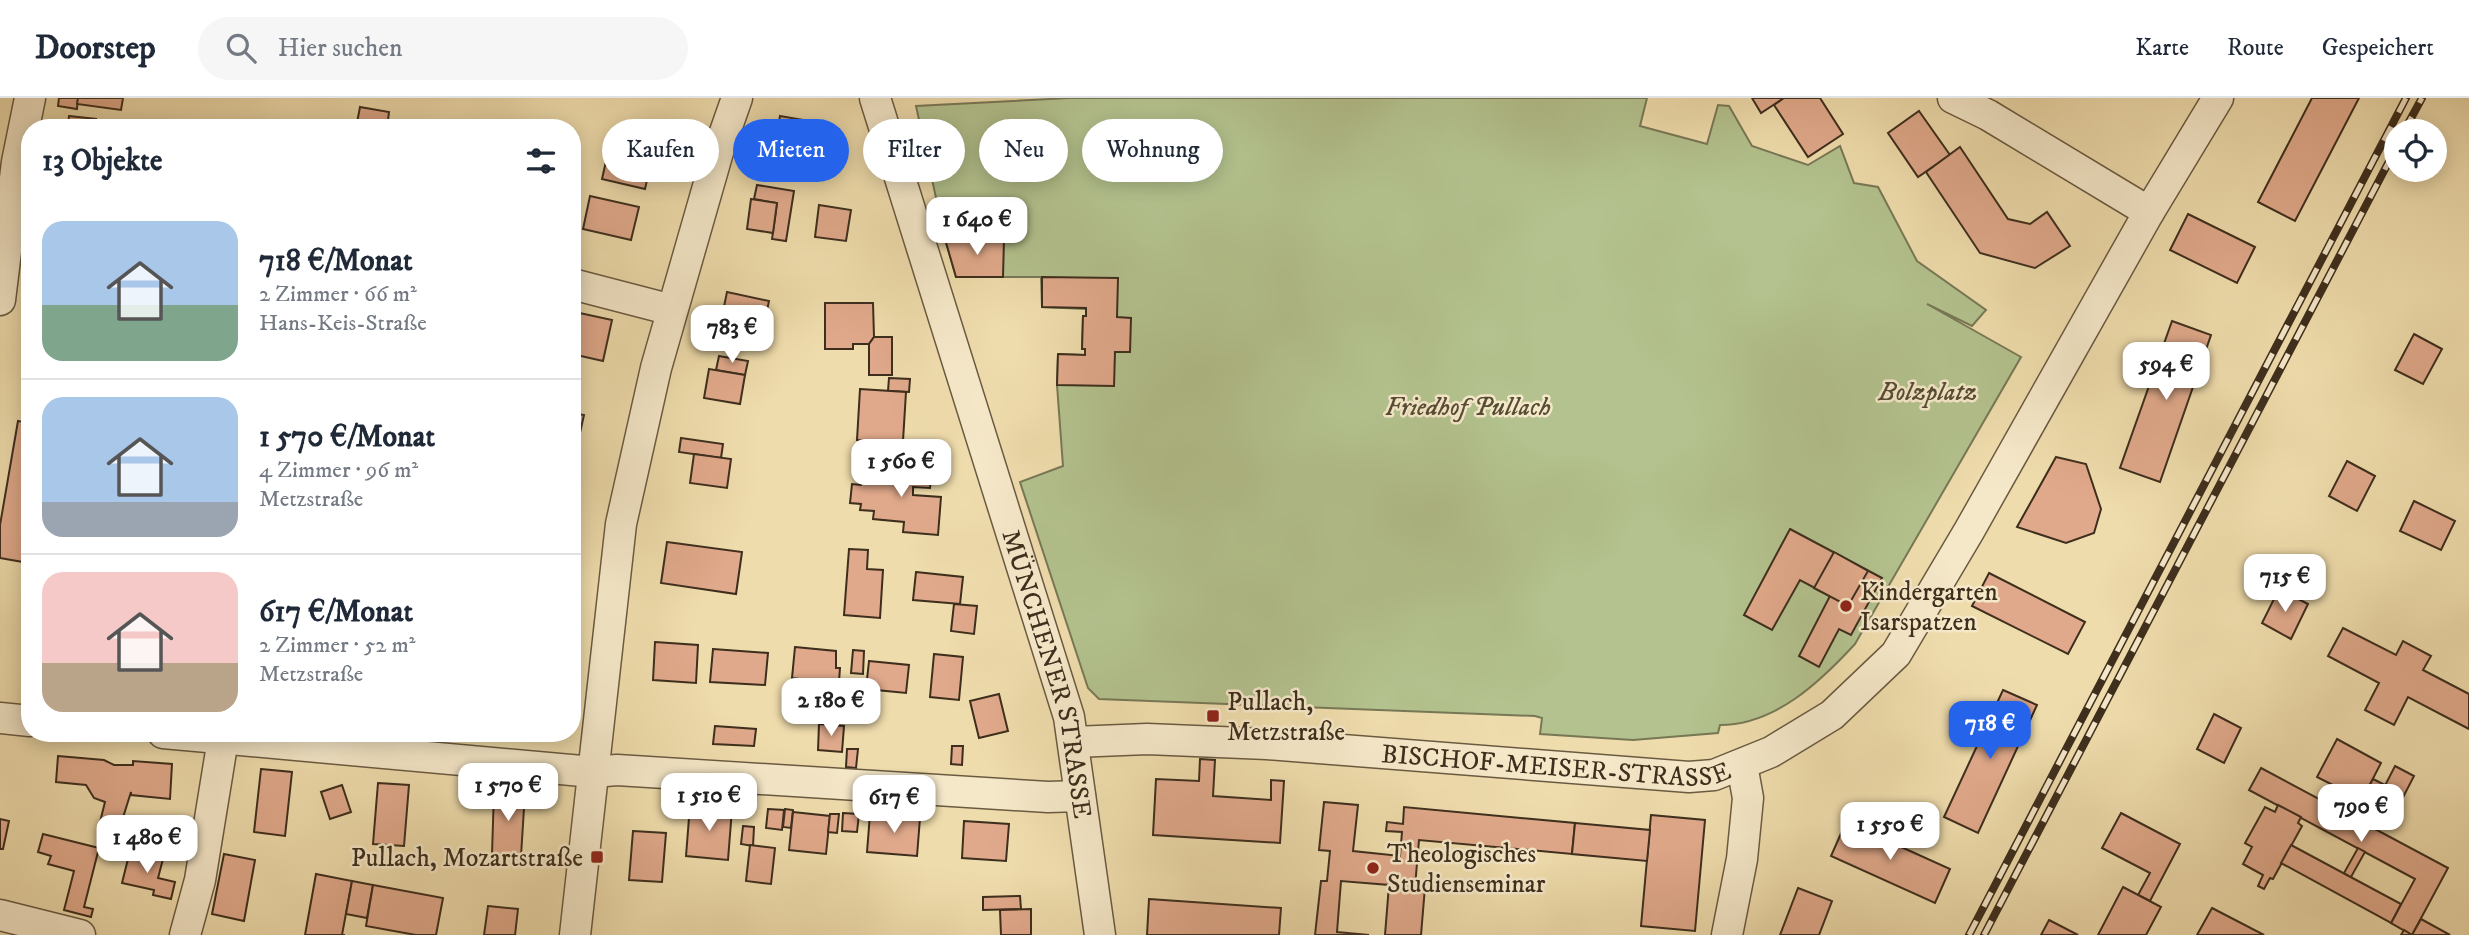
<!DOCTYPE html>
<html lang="de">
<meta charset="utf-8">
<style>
:root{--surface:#fff;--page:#f6f6f7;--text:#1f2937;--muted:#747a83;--line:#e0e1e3;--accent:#2563eb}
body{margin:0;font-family:"IM FELL DW Pica",serif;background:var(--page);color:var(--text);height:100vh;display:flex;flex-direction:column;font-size:26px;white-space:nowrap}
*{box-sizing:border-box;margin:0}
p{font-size:23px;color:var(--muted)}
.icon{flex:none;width:38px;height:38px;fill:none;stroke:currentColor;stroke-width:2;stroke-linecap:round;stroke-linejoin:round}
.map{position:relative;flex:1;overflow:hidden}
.side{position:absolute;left:21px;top:21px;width:560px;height:623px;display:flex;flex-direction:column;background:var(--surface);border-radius:28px;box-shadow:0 4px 18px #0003}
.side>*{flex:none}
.hud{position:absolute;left:602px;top:21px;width:665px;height:63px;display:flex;gap:14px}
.tools{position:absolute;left:2384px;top:21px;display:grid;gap:14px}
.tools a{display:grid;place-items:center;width:63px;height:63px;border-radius:50%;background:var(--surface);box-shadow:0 4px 18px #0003;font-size:35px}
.price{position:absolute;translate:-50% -60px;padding:0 16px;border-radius:14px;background:#fff;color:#222;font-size:23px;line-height:46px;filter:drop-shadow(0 2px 4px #0008)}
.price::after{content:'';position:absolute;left:50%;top:42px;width:21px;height:16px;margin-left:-10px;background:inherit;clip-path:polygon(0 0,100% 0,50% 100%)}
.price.on{background:var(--accent);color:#fff}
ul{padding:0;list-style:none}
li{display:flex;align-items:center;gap:21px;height:175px;padding:0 21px}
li+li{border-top:2px solid var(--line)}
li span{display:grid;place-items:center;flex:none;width:196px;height:140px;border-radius:21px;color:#555}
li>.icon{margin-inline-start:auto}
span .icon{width:84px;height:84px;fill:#fffc;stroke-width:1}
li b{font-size:30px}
h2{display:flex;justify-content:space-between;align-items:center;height:84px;padding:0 21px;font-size:30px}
.pill{padding:0 24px;border-radius:32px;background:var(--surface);box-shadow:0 4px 18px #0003;font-size:24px;line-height:63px}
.pill.on{background:var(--accent);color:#fff}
header{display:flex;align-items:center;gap:42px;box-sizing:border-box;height:98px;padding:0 35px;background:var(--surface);border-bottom:2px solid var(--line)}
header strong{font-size:33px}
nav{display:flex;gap:38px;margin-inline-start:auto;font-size:24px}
.search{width:490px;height:63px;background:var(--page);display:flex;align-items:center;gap:18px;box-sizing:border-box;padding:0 24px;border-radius:38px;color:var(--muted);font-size:26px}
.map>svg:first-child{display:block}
.green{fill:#b3c28e;stroke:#787856;stroke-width:2}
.building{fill:#e0a98b;stroke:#3d2e1d;stroke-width:2}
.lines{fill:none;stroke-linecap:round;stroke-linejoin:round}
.minor-casing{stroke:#6a5a41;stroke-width:33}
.minor{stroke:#f5e8c9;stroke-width:30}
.rail-casing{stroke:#3d2e1d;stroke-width:8}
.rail{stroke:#f5e8c9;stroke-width:5;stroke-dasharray:16;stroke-linecap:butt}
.poi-dot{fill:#8f2418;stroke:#f5e8c9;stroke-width:2.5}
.labels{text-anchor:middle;stroke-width:5;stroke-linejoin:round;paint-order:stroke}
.park-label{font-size:26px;font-style:italic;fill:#554c34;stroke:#f5e8c9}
.poi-label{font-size:26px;fill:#3d2e1d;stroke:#f5e8c9;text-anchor:start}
.street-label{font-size:26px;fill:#3d2e1d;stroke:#f5e8c9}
</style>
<header>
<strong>Doorstep</strong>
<div class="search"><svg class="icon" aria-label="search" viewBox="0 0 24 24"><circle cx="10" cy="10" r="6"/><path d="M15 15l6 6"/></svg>Hier suchen</div>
<nav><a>Karte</a><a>Route</a><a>Gespeichert</a></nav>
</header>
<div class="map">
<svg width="2469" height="837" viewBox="0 0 2469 837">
<rect width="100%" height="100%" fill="#efdcac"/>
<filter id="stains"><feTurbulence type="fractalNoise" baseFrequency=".00286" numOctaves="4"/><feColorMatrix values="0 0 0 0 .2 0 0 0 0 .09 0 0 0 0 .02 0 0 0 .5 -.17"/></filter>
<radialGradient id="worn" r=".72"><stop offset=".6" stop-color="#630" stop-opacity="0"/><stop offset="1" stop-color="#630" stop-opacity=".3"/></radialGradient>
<path class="green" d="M1069 0H1647L1640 28 1707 46 1718 7 1729 8 1752 48 1808 67 1840 48 1854 85 1878 89 1917 163 1986 212 1972 228 1927 206 2021 259 1855 546C1820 584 1775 627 1720 627L1718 635 1633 642 1540 636 1542 620 1535 618 1099 601 1088 590 1020 384 1063 368 1057 287 1058 256 1085 257V251H1082L1083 218H1086V211L1042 209 1041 179H956L945 141 916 8Z"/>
<g class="building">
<polygon points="59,0 78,0 77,11 58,8"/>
<polygon points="78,0 123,0 121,12 77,6"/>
<polygon points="1752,0 1784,0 1761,15"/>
<polygon points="1784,0 1820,0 1843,36 1808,59 1774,7"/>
<polygon points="2312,0 2359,0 2295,123 2258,104"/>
<polygon points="360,9 389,14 387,30 356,30"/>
<polygon points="1919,13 1950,57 1918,79 1888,35"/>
<polygon points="69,18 96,21 96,29 68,26"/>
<polygon points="780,18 827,26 822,62 774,55"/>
<polygon points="1960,49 2008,121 2030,126 2047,114 2070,148 2035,170 1980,155 1926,74"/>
<polygon points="609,50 652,60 645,91 602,81"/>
<polygon points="757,87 794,93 786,143 772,141 777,105 754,101"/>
<polygon points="590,98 639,109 631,142 583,131"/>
<polygon points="751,101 777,105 773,135 747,131"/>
<polygon points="819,107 851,112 846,143 815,139"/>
<polygon points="2188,116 2255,149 2237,185 2170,152"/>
<polygon points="945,141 1004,141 1003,179 956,179"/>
<polygon points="1042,179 1118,180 1117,219 1131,220 1130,254 1115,254 1114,288 1057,287 1058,256 1085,257 1085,251 1082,251 1083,218 1086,218 1086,210 1042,209"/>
<polygon points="727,194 769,203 762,237 720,228"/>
<polygon points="825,205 873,205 874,239 869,246 853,246 853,251 825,251"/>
<polygon points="575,214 612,222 603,263 572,256 572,224"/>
<polygon points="2172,223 2211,237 2160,384 2120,370"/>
<polygon points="2414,236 2442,251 2423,286 2395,272"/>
<polygon points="874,239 892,239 892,277 869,277 869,246"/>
<polygon points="719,258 748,263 745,277 716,272"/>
<polygon points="709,271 745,277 740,306 704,300"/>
<polygon points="889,280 910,281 909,294 888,293"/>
<polygon points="860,291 906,294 903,343 929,345 927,368 889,365 890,344 857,342"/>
<polygon points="572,315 584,317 575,357 572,356"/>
<polygon points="18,323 30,325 30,427 23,464 0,460 0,427"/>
<polygon points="681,340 723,346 721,360 679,354"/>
<polygon points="694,356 731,361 727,390 690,385"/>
<polygon points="2056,359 2086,366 2101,411 2094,435 2066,445 2017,429"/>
<polygon points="2347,363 2375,378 2357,413 2329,398"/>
<polygon points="897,367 932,369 930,390 913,389 913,397 941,399 938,437 903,434 904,424 873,421 874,413 860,412 861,406 850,405 852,386 861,387 861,380 875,381 875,377 896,379"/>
<polygon points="2414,403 2455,423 2441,452 2400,433"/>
<polygon points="1790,431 1882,480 1851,537 1839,531 1819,569 1799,558 1830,498 1800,482 1772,532 1744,517"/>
<polygon points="667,444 742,454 736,496 661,485"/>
<polygon points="849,451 868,452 867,471 883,472 880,520 844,517"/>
<polygon points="1834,454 1868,473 1848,508 1814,490"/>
<polygon points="916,474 963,479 960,506 913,502"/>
<polygon points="1989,475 2085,524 2068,556 1972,508"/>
<polygon points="2279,491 2308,506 2291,541 2262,525"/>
<polygon points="954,506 977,508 974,536 951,533"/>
<polygon points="2343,530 2396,557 2403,543 2431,558 2423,572 2469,596 2469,631 2408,599 2394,627 2365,612 2379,585 2328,558"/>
<polygon points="655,544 698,547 696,585 653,582"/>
<polygon points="795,549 836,553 836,570 840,570 837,610 817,609 818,594 806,582 792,580"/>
<polygon points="713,551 768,555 765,587 710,584"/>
<polygon points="853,552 864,553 863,576 851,575"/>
<polygon points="934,556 963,559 959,602 930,599"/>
<polygon points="869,563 909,567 906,595 866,591"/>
<polygon points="2003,592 2037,607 1978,735 1944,719"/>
<polygon points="999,596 1008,633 979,640 970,603"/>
<polygon points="2214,616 2241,630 2224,665 2197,651"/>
<polygon points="819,626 844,628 842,654 818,652"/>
<polygon points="715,628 756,631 754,648 713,646"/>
<polygon points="2337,641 2381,665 2362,702 2317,679"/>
<polygon points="952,648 963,648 962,667 951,666"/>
<polygon points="847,651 858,651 856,670 846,669"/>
<polygon points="58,658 104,662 114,667 133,667 133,663 172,666 170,701 131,697 131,694 120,729 100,724 105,704 94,700 86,687 56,684"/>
<polygon points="1200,661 1215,662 1213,698 1271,702 1271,682 1284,683 1280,745 1153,737 1156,681 1199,683"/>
<polygon points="2395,668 2414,678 2395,715 2376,705"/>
<polygon points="2261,670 2448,770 2412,837 2391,825 2415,781 2249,692"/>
<polygon points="261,671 292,674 285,738 254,734"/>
<polygon points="2373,681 2385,687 2380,698 2367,692"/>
<polygon points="378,685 409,687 404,748 373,746"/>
<polygon points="342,687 351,714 330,721 321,694"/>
<polygon points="494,693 525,694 521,758 492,756"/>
<polygon points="1324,704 1358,707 1353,753 1400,758 1402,734 1386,733 1387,724 1403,726 1404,709 1575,725 1572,756 1419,742 1415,789 1425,789 1421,837 1385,837 1389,787 1341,783 1337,834 1369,837 1315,837 1321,783 1327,783 1330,753 1319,752"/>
<polygon points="690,707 732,711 728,762 686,758"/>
<polygon points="2278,707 2301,719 2298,725 2302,728 2273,781 2270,780 2264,791 2258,788 2263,777 2243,766 2252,749 2245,745 2265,709 2275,714"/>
<polygon points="768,711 784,712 782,732 766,730"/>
<polygon points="785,711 793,712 791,730 783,729"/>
<polygon points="793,714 830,718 826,756 789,752"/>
<polygon points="843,715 859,716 857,734 842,733"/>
<polygon points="2121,715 2180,746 2150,803 2138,797 2150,775 2102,750"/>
<polygon points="830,716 839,716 837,735 828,734"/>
<polygon points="870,716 920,720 917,758 867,754"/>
<polygon points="1651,717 1705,722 1695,833 1641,828"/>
<polygon points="0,721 9,723 3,751 0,751"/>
<polygon points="964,723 1009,726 1006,763 962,760"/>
<polygon points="1846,724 1950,771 1935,805 1831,758"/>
<polygon points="1575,725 1650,732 1647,763 1572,756"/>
<polygon points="743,728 754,729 753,748 741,746"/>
<polygon points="633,733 666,735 662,784 629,782"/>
<polygon points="43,736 99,750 84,809 93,811 91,819 64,812 74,773 48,766 51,758 38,754"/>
<polygon points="750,747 775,750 771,786 746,783"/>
<polygon points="2291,747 2401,806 2391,825 2281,765"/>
<polygon points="2358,750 2365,754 2351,779 2344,775"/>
<polygon points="130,753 163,761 158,780 175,784 171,801 153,797 154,792 122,785"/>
<polygon points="224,756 255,762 244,823 212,816"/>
<polygon points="316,776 352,783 342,837 345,837 305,837"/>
<polygon points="352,783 373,787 367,820 346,816"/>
<polygon points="373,787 443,800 436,837 416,837 366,828"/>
<polygon points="2123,789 2161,809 2146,837 2098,837"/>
<polygon points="1798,790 1832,803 1819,837 1780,837"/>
<polygon points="1020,798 1021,811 983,812 983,799"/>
<polygon points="1149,801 1281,810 1279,837 1147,837"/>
<polygon points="488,808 518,811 515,837 484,837"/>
<polygon points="2212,810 2264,837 2197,837"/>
<polygon points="1031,811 1031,837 1001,837 1000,812"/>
<polygon points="2421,821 2450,837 2401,837 2404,832 2412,837"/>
<polygon points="2049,822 2078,837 2041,837"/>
</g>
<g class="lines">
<g class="minor-casing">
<g id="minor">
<path id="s1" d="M875 0 1069 619 1100 837"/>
<polyline points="1953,0 1988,17 2149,114"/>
<polyline points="572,186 672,212"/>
<polyline points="0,202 17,64 30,0"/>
<polyline points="0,620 30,623"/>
<polyline points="163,635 593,674 617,672 1048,699 1080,698"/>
<path id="s2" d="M1074 644 1147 641 1267 646 1689 679 1714 677 1771 654 1832 617 1896 556 1969 433 2149 114 2218 0"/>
<polyline points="0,817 80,837"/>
<polyline points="185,837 200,782 224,635"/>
<polyline points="575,837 621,426 656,270 718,54 737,0"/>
<polyline points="1727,837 1742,761 1748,700 1742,667"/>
</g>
</g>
<use href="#minor" class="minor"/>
<g class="rail-casing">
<g id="rail">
<polyline points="2404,33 2422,0"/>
<polyline points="1969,837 2406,0"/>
<polyline points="1984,837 2396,50"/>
</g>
</g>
<use href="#rail" class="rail"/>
</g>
<g class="poi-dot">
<circle cx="1846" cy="508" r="7"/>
<rect x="1206" y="611" width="14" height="14" rx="3.5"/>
<rect x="590" y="752" width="14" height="14" rx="3.5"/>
<circle cx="1373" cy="770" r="7"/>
</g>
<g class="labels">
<g class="park-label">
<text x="1928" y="302">Bolzplatz</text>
<text x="1468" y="317">Friedhof Pullach</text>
</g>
<g class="poi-label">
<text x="1860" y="502">Kindergarten<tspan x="1860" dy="30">Isarspatzen</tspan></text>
<text x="1227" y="612">Pullach,<tspan x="1227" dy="30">Metzstraße</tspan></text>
<text x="1387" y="764">Theologisches<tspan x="1387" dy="30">Studienseminar</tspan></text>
<text x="583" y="768" text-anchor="end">Pullach, Mozartstraße</text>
</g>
<g class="street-label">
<text dy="9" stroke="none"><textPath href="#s1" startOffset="602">MÜNCHENER STRASSE</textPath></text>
<text dy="9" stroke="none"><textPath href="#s2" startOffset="483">BISCHOF-MEISER-STRASSE</textPath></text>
</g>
</g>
<rect width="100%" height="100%" filter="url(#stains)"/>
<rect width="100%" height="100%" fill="url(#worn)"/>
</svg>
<div class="tools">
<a><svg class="icon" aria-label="locate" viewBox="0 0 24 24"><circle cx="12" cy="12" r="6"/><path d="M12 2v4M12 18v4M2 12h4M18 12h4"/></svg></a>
</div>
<b class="price" style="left:977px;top:159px">1 640 €</b>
<b class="price" style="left:732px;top:267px">783 €</b>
<b class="price" style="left:2166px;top:304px">594 €</b>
<b class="price" style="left:901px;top:401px">1 560 €</b>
<b class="price" style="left:2285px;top:516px">715 €</b>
<b class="price" style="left:831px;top:640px">2 180 €</b>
<b class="price on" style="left:1990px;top:663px">718 €</b>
<b class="price" style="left:508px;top:725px">1 570 €</b>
<b class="price" style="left:709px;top:735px">1 510 €</b>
<b class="price" style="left:894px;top:737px">617 €</b>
<b class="price" style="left:2361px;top:746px">790 €</b>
<b class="price" style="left:1890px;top:764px">1 550 €</b>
<b class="price" style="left:147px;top:777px">1 480 €</b>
<div class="hud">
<a class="pill">Kaufen</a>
<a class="pill on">Mieten</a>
<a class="pill">Filter</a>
<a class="pill">Neu</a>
<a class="pill">Wohnung</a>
</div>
<section class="side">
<h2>13 Objekte<svg class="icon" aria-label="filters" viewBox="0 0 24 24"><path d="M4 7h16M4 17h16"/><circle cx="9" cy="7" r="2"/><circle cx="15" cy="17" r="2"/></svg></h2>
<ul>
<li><span style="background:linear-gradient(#a9c7e8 60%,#7fa58c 0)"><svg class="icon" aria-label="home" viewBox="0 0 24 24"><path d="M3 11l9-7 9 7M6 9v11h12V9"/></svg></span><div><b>718 €/Monat</b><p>2 Zimmer · 66 m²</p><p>Hans-Keis-Straße</p></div></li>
<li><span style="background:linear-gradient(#a9c7e8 75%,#9aa5b1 0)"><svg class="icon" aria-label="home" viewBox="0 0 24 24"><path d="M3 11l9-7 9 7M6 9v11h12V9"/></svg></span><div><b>1 570 €/Monat</b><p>4 Zimmer · 96 m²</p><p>Metzstraße</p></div></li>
<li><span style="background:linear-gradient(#f6c9c9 65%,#b9a48a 0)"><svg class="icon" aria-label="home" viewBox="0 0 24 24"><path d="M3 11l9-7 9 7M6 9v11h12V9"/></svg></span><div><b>617 €/Monat</b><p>2 Zimmer · 52 m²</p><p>Metzstraße</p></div></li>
</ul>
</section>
</div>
